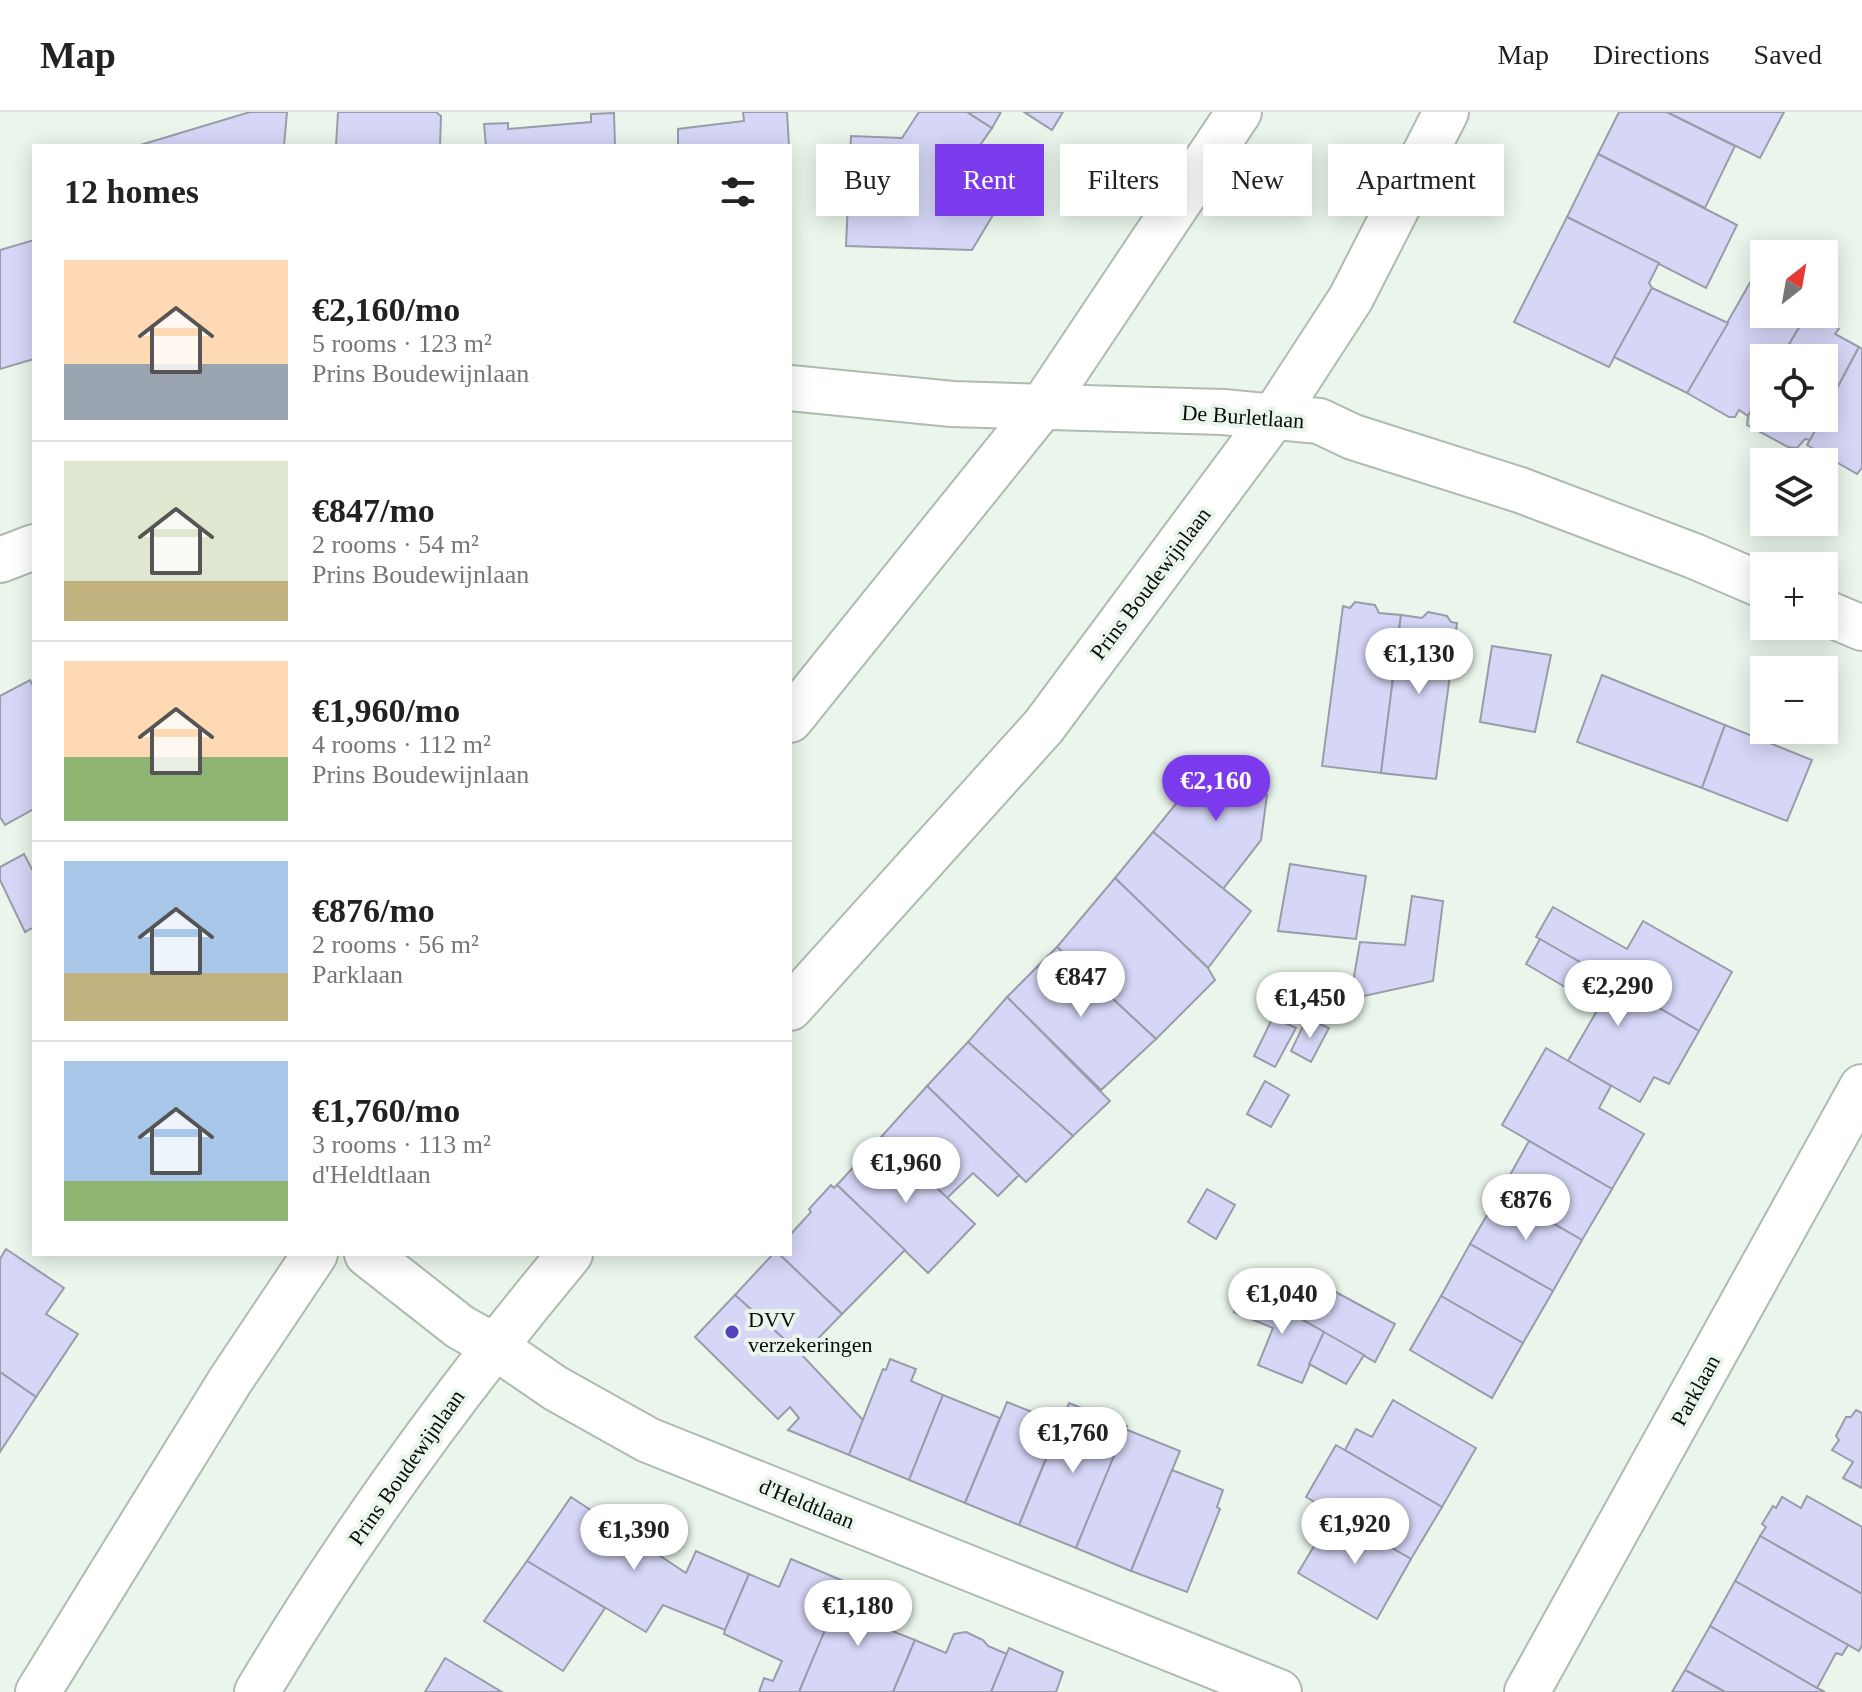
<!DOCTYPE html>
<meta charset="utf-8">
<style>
:root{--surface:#fff;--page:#f6f6f6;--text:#222;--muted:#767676;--line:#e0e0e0;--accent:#7c3aed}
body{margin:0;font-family:Georgia,serif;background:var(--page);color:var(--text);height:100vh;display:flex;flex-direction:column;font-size:30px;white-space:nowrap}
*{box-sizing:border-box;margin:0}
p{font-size:26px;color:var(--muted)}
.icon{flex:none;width:44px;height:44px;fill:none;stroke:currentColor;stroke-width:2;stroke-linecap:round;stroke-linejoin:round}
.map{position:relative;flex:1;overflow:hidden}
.details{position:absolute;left:32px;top:32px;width:760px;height:1112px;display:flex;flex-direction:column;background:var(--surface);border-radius:0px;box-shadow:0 4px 20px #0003}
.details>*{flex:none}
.guide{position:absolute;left:816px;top:32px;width:760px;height:72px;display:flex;gap:16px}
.needle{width:52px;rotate:31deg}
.fabs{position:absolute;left:1750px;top:128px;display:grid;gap:16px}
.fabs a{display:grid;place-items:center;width:88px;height:88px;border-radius:0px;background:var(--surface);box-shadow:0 4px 20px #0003;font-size:40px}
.price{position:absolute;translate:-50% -68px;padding:0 18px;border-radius:28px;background:#fff;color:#222;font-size:26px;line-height:52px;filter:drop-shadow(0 2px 4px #0008)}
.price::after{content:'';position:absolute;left:50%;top:48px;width:24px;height:18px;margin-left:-12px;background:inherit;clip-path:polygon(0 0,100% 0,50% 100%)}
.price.current{background:var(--accent);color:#fff}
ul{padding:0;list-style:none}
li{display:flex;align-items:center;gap:24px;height:200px;padding:0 32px}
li+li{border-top:2px solid var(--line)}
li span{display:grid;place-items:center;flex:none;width:224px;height:160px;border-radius:0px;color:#555}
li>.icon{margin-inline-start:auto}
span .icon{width:96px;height:96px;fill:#fffc;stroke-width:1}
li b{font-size:34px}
h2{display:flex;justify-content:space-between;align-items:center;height:96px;padding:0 32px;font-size:34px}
.tag{padding:0 28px;border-radius:0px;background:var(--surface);box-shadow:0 4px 20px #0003;font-size:28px;line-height:72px}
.tag.current{background:var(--accent);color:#fff}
header{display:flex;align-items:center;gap:48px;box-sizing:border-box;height:112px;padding:0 40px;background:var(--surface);border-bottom:2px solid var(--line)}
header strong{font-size:38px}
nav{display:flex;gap:44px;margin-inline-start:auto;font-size:28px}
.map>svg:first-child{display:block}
.building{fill:#d6d7f7;stroke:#9b9ca9;stroke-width:2}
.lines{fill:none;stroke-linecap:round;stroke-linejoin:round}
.street-casing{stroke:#afbab0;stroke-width:48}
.secondary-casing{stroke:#afbab0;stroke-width:48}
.street{stroke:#fff;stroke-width:44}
.secondary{stroke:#fff;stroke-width:44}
.poi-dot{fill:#5443bb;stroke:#eaf6ec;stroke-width:3}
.labels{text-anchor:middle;stroke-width:8;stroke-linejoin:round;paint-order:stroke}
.street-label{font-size:22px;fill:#090d09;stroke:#eaf6ec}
.poi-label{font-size:22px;fill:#090d09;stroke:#eaf6ec;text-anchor:start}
</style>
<header>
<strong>Map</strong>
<nav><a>Map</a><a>Directions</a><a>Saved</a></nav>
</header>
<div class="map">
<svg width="1862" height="1580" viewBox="0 0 1862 1580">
<rect width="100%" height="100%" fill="#eaf6ec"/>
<g class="building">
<polygon points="250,0 287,0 284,34 137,34"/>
<polygon points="338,0 436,0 441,4 440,34 336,34"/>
<polygon points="743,0 787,0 789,34 678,34 678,17 744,9"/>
<polygon points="919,0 967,0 992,16 976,39 1017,63 972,138 846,134 851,24 902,26"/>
<polygon points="967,0 1001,0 992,16"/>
<polygon points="1024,0 1063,0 1052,18"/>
<polygon points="1619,0 1667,0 1735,34 1705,96 1598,42"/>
<polygon points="1667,0 1784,0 1760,46"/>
<polygon points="614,1 615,34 486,34 484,12 508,11 508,17 591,10 591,2"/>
<polygon points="1598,42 1737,113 1706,176 1567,105"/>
<polygon points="1567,105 1659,151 1649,171 1652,176 1609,255 1514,210"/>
<polygon points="34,128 34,247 0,257 0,138"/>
<polygon points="1763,148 1764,202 1807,202 1781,246 1764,246 1764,276 1748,304 1739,298 1735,305 1729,305 1687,281"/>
<polygon points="1652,176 1728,211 1687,281 1614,245"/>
<polygon points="1807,202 1813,202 1839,217 1835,222 1859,235 1824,301 1824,246 1781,246"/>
<polygon points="1859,235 1862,237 1862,356 1857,362 1807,333 1822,306 1824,306 1824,301"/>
<polygon points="1764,276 1764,306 1822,306 1810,328 1805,327 1797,336 1788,335 1747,313 1748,304"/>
<polygon points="1355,490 1375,493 1379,501 1401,503 1381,661 1322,654 1343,494 1350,496"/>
<polygon points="1428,500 1447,504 1451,510 1457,511 1436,667 1381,661 1401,503 1422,506"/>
<polygon points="1492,534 1551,543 1535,620 1480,610"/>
<polygon points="1602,563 1725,613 1702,676 1577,630"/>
<polygon points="30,568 34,576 34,697 5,713 0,705 0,584"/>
<polygon points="1725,613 1812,648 1787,709 1702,676"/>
<polygon points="1208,652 1226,653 1267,683 1261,728 1223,777 1153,720"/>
<polygon points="1153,720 1251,799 1208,856 1115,766"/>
<polygon points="24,742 34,761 34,815 25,820 0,768 0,755"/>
<polygon points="1290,752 1366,764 1356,827 1278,819"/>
<polygon points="1115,766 1208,856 1215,868 1156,927 1057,835"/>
<polygon points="1412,784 1443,789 1433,869 1350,887 1360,830 1405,833"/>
<polygon points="1553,795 1627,837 1643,809 1732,860 1699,919 1536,825"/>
<polygon points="1540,827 1699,919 1669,972 1654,965 1640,990 1568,949 1599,895 1526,852"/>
<polygon points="1057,835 1156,927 1101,978 1007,885"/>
<polygon points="1007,885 1110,989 1073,1024 968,930"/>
<polygon points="1273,905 1296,916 1275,955 1254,944"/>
<polygon points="1307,906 1329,916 1311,950 1291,939"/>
<polygon points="968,930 1073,1024 1026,1070 927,974"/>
<polygon points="1546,936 1611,974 1599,996 1644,1022 1612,1077 1502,1013"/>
<polygon points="1265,969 1289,983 1271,1015 1247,1002"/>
<polygon points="927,974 1019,1063 998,1084 973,1061 947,1086 882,1024"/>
<polygon points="882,1024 975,1112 928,1161 837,1073"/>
<polygon points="1529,1029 1612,1077 1582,1128 1500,1081"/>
<polygon points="831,1073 834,1076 837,1073 905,1138 842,1202 779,1142 790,1142 790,1123 811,1100 809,1097"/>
<polygon points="1207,1077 1235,1093 1216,1127 1188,1110"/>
<polygon points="1500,1081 1582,1128 1553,1179 1470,1132"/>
<polygon points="1470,1132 1553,1179 1523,1231 1441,1184"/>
<polygon points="6,1137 64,1176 46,1202 78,1222 36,1285 0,1260 0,1147"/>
<polygon points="773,1142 779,1142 842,1202 802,1243 735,1183"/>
<polygon points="1319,1171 1395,1212 1375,1250 1282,1196 1289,1184 1305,1194"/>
<polygon points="1243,1174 1324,1220 1302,1271 1258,1253 1273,1216 1234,1200"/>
<polygon points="735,1183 802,1243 863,1308 849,1343 788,1318 799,1306 790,1295 778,1307 695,1225"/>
<polygon points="1441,1184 1523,1231 1492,1286 1410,1238"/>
<polygon points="1324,1220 1364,1243 1346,1272 1309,1252"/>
<polygon points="890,1247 916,1257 911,1269 943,1283 909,1368 849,1343 883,1257 886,1258"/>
<polygon points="0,1260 36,1285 0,1340"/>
<polygon points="943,1283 1000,1306 965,1391 909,1368"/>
<polygon points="1393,1288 1476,1336 1442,1395 1345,1338 1356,1317 1372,1325"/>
<polygon points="1007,1290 1060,1311 1019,1413 965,1391"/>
<polygon points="1069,1291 1127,1314 1076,1436 1019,1413"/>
<polygon points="1856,1298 1862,1301 1862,1376 1843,1366 1853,1350 1832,1338 1839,1328 1836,1324 1846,1305 1851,1305"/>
<polygon points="1125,1317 1180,1339 1131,1459 1076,1436"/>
<polygon points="1336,1333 1442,1395 1411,1447 1306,1385"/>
<polygon points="1172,1358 1223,1378 1217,1395 1220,1397 1187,1480 1131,1459"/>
<polygon points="1807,1384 1862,1415 1862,1482 1760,1424 1766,1415 1762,1412 1773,1394 1776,1396 1782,1385 1801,1396"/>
<polygon points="571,1385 686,1461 696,1439 749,1462 725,1518 663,1493 646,1520 527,1449"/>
<polygon points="1333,1402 1411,1447 1377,1507 1298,1461"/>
<polygon points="1760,1424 1862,1482 1862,1533 1859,1539 1735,1469"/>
<polygon points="791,1447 846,1470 799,1580 759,1580 764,1566 773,1569 782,1549 724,1522 725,1518 749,1462 779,1475"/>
<polygon points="527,1449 605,1496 563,1559 484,1509"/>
<polygon points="1735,1469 1848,1533 1842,1543 1836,1541 1817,1576 1710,1514"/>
<polygon points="843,1475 865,1484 871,1481 889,1488 891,1495 895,1497 887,1517 915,1528 893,1580 799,1580"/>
<polygon points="1710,1514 1817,1576 1825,1580 1725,1580 1685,1558"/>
<polygon points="966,1520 983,1528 988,1534 1007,1542 991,1580 893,1580 915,1528 946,1541 954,1522"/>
<polygon points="1009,1536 1063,1560 1056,1580 991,1580"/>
<polygon points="445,1546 502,1580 425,1580"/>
<polygon points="1685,1558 1725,1580 1672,1580"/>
</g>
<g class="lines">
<g class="street-casing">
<g id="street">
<polyline points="790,276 952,292 1223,300 1319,309 1353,325 1520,378 1694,444 1764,474"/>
<polyline points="0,448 34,435"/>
<polyline points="1824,500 1862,516"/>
<polyline points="367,1142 460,1215 494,1234 555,1276 648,1328 1279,1580"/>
<polyline points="1527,1580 1862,975"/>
</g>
</g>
<g class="secondary-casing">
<g id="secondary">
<polyline points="790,608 1042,295 1239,0"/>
<polyline points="790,896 1044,614 1275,303 1351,186 1446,0"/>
<polyline points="38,1580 230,1269 315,1142"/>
<path d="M257 1580C349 1425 455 1280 570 1142"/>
</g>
</g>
<use href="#street" class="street"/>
<use href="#secondary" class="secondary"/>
</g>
<circle class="poi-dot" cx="732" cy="1220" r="8"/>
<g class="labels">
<g class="street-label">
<text transform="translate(1243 304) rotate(4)" y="8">De Burletlaan</text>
<text transform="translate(1150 471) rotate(-53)" y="8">Prins Boudewijnlaan</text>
<text transform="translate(1695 1278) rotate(-61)" y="8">Parklaan</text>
<text transform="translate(406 1355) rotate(-55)" y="8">Prins Boudewijnlaan</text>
<text transform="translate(807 1391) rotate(22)" y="8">d'Heldtlaan</text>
</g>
<g class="poi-label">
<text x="748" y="1215">DVV<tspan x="748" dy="25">verzekeringen</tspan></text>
</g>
</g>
</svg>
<div class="fabs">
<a><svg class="needle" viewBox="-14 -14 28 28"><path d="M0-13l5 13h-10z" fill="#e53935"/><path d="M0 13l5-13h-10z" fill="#767676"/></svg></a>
<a><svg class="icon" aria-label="locate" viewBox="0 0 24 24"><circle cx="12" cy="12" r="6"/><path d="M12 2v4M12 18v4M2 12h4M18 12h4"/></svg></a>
<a><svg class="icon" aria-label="layers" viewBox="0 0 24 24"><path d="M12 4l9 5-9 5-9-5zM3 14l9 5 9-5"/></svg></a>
<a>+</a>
<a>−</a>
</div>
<b class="price" style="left:1419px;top:584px">€1,130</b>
<b class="price current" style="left:1216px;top:711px">€2,160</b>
<b class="price" style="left:1081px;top:907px">€847</b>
<b class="price" style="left:1618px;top:916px">€2,290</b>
<b class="price" style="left:1310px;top:928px">€1,450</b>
<b class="price" style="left:906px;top:1093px">€1,960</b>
<b class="price" style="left:1526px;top:1130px">€876</b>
<b class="price" style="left:1282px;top:1224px">€1,040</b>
<b class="price" style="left:1073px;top:1363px">€1,760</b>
<b class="price" style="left:1355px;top:1454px">€1,920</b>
<b class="price" style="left:634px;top:1460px">€1,390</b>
<b class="price" style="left:858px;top:1536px">€1,180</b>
<div class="guide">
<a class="tag">Buy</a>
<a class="tag current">Rent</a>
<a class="tag">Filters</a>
<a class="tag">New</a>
<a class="tag">Apartment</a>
</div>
<section class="details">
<h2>12 homes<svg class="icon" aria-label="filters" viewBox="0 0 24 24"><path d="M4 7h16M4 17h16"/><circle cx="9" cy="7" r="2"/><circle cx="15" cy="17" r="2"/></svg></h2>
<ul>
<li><span style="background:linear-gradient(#ffd9b3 65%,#9aa5b1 0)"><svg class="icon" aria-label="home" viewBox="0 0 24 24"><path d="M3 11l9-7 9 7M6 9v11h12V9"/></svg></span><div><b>€2,160/mo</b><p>5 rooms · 123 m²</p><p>Prins Boudewijnlaan</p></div></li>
<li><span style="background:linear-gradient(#dfe7d0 75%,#c2b280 0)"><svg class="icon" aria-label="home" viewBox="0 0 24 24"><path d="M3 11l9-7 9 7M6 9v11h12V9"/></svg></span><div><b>€847/mo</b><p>2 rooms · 54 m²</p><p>Prins Boudewijnlaan</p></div></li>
<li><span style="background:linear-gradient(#ffd9b3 60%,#8fb573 0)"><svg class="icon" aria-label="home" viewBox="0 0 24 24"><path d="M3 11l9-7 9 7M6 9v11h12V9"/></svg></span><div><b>€1,960/mo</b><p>4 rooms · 112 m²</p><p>Prins Boudewijnlaan</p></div></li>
<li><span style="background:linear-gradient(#a9c7e8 70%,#c2b280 0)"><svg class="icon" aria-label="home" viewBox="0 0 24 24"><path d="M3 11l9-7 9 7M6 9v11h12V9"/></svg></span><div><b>€876/mo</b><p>2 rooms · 56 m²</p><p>Parklaan</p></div></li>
<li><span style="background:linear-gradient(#a9c7e8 75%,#8fb573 0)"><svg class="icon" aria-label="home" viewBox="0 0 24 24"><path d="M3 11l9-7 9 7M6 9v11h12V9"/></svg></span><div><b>€1,760/mo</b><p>3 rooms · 113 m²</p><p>d'Heldtlaan</p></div></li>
</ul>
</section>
</div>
